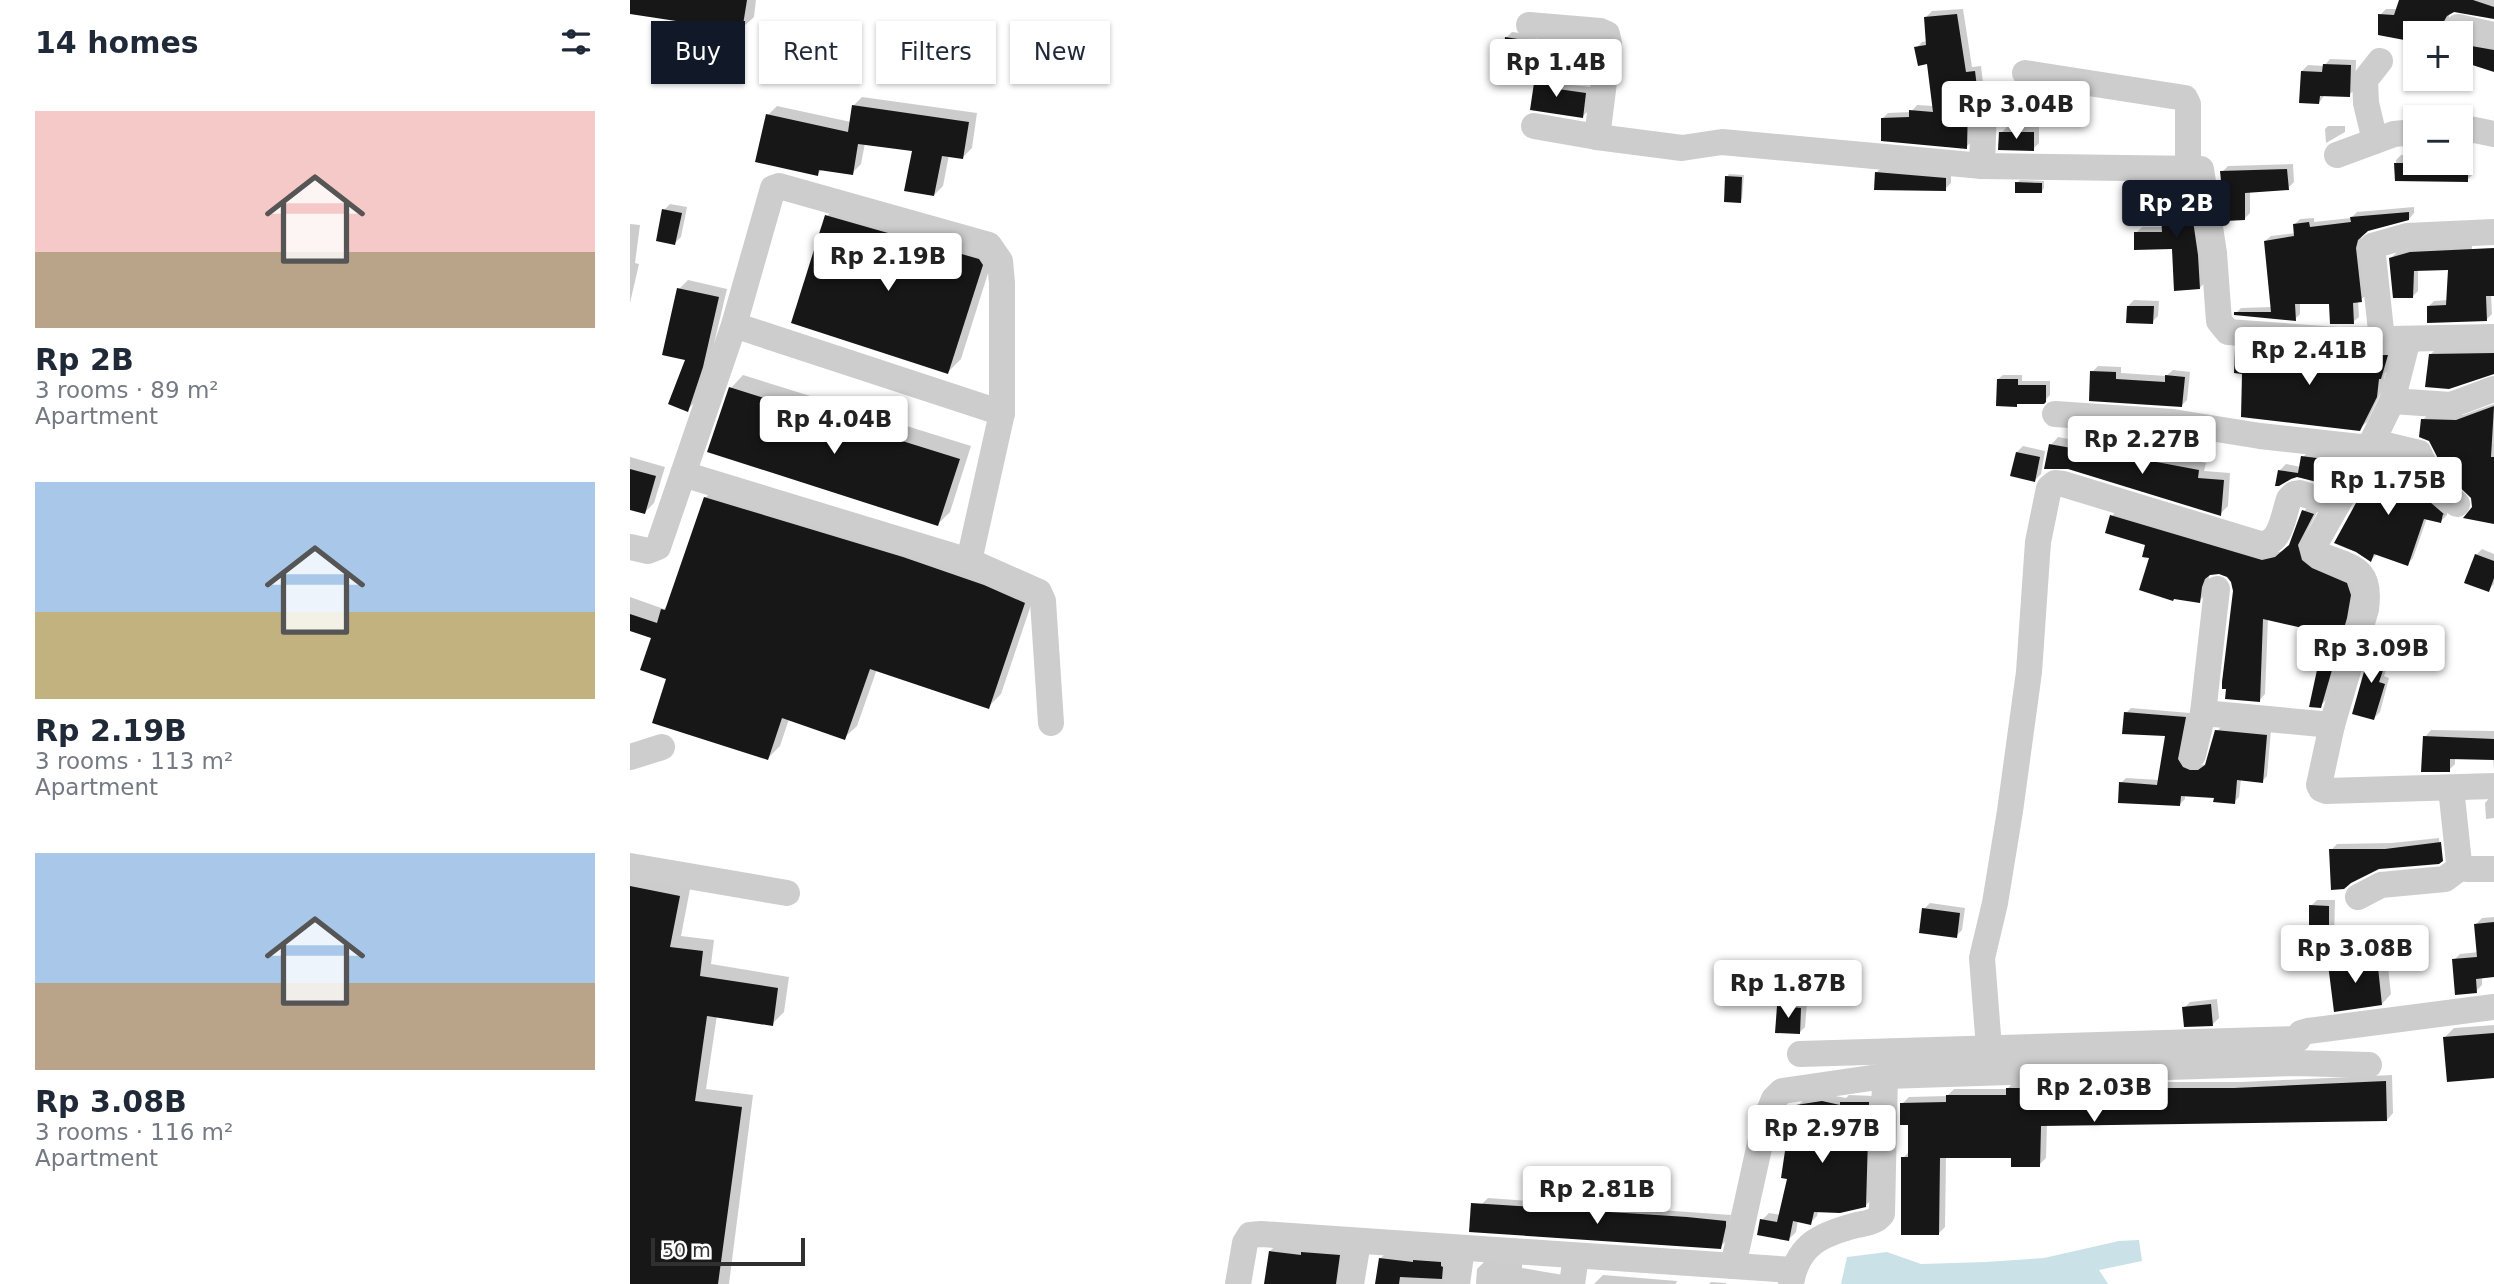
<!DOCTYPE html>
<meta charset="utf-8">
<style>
:root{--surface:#fff;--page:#f2f2f3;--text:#1f2937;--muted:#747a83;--accent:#111827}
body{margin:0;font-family:"DejaVu Sans",sans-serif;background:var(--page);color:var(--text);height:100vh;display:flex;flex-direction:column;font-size:26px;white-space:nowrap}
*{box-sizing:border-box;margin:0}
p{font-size:23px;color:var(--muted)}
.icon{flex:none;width:38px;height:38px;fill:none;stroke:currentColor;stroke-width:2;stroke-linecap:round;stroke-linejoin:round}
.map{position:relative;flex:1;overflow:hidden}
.drawer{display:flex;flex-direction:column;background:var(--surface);width:630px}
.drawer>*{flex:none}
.top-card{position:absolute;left:21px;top:21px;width:665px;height:63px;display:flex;gap:14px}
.controls{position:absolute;left:1773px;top:21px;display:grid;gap:14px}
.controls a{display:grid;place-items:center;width:70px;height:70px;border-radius:0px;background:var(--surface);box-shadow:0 2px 5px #0004;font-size:35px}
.scale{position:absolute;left:21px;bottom:18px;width:154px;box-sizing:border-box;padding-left:7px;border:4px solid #303030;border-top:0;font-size:19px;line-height:24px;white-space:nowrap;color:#303030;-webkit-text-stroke:5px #fff;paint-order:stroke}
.price{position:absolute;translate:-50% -60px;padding:0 16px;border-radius:7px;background:#fff;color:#222;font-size:23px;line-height:46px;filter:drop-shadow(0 2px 4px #0008)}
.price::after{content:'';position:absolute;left:50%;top:42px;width:21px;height:16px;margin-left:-10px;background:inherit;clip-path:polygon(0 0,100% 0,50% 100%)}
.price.on{background:var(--accent);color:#fff}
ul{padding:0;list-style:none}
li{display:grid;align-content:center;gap:14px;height:371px;padding:0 35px}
li span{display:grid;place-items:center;height:217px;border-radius:0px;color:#555}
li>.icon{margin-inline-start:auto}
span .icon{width:126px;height:126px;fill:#fffc;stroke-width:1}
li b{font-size:30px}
h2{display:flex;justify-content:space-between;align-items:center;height:84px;padding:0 35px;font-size:30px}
.chip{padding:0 24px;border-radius:0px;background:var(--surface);box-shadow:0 2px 5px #0004;font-size:24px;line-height:63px}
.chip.on{background:var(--accent);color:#fff}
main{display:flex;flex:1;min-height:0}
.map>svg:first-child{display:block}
.water{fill:#cae1e8}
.shadow{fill:#0003}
.building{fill:#171717}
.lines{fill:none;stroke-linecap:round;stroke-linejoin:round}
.minor{stroke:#cdcdcd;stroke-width:26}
</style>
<main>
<section class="drawer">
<h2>14 homes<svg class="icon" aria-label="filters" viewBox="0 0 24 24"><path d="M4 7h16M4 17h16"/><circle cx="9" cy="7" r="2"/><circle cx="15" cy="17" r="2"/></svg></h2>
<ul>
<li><span style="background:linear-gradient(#f6c9c9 65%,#b9a48a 0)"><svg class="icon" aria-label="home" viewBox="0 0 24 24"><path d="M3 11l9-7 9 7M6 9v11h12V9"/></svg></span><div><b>Rp 2B</b><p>3 rooms · 89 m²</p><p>Apartment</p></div></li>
<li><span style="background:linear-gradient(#a9c7e8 60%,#c2b280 0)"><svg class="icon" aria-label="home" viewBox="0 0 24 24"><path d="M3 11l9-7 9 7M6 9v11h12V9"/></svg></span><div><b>Rp 2.19B</b><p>3 rooms · 113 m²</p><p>Apartment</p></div></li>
<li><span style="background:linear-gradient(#a9c7e8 60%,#b9a48a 0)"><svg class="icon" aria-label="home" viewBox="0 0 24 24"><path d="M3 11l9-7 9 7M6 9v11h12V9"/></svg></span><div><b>Rp 3.08B</b><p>3 rooms · 116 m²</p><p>Apartment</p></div></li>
</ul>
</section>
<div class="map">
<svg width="1864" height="1284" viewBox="0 0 1864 1284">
<rect width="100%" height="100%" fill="#fff"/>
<polygon class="water" points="1509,1240 1512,1261 1469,1270 1478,1284 1211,1284 1217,1257 1257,1252 1291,1264 1355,1262 1414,1258 1489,1241"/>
<g class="shadow">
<polygon points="0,0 126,0 124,17 111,29 0,13"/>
<polygon points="1771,0 1864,0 1864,17 1822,11 1819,15 1819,25 1825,33 1785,33 1750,15 1756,9 1768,9"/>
<polygon points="1333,9 1342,67 1351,66 1353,83 1346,90 1344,96 1342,141 1336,147 1252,119 1258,113 1281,112 1287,105 1304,106 1299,62 1286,48 1292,42 1298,41 1296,17 1302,11"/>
<polygon points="882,32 906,35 904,56 898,62 876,38"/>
<polygon points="1831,36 1864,44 1864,70 1830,60"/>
<polygon points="1700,59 1726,60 1725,89 1719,95 1695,94 1689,103 1672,71 1678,65 1694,66"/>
<polygon points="913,71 935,74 934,84 961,87 958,111 952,117 907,77"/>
<polygon points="232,97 347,113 342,148 333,157 319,155 313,186 304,195 284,150 235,143 231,164 222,173 193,169 187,174 138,115 147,106 221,122 223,106"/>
<polygon points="1698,126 1715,126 1715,132 1696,143 1695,129"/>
<polygon points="1377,127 1409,127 1409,143 1403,149 1371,133"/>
<polygon points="1830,144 1843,144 1842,175 1837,180 1766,179 1766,160 1771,155 1785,154 1785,163 1830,163"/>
<polygon points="1663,164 1664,182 1658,188 1620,191 1620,213 1614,219 1592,172 1598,166"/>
<polygon points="1252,167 1321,173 1321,183 1315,189 1246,173"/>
<polygon points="1099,174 1114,175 1112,199 1110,201 1097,177"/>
<polygon points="1390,180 1414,181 1414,188 1412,191 1387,183"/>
<polygon points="1564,188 1575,282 1570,288 1544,248 1506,233 1512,227 1534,227 1532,195 1538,190"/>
<polygon points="210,203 365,251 331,359 318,372 197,216"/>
<polygon points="40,204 57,207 51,237 45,243 34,210"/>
<polygon points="1784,207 1784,213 1779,219 1737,229 1732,234 1731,241 1737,295 1728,301 1729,317 1723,322 1701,302 1670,302 1670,314 1665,319 1606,313 1611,308 1642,307 1635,241 1641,236 1666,233 1665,224 1670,219 1684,218 1684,222 1721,218 1727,212"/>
<polygon points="0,224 10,225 5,263 9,264 0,303"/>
<polygon points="1842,244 1842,250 1864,294 1861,294 1862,314 1856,320 1799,306 1804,301 1818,300 1820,269 1788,269 1788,291 1782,297 1761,258 1767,252 1786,247"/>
<polygon points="58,280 97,289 81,356 66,401 57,410 57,359 49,289"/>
<polygon points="1504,300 1529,301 1528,316 1522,322 1498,306"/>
<polygon points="1614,342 1764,348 1758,370 1755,373 1753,388 1737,422 1729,429 1614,372 1607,349"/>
<polygon points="1806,349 1864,349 1864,372 1800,355"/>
<polygon points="1468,366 1491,367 1491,373 1536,376 1543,370 1560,372 1557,400 1551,406 1462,372"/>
<polygon points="113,375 341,446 320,512 308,524 101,388"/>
<polygon points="1373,375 1392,375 1392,381 1420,381 1420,395 1413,402 1390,402 1386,405 1368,379"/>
<polygon points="1864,404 1864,470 1800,439 1793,420 1798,414 1833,415"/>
<polygon points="1428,437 1455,442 1456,440 1576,463 1574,471 1600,473 1598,506 1590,514 1421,445"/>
<polygon points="1393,446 1415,451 1411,474 1405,480 1387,452"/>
<polygon points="1679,451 1715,455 1714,462 1708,468 1694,466 1693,474 1686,480 1650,470 1656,464 1671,467 1673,457"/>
<polygon points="1758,455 1770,458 1770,471 1782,472 1781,478 1792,480 1818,509 1817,515 1811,521 1797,518 1783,558 1777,564 1747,554 1741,560 1739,484 1745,478 1752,461"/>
<polygon points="0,457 35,467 24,503 15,512 0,508"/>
<polygon points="88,485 406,590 371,694 358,707 247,669 227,726 214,738 159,719 150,746 138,758 39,678 24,637 0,629 0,597 34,609 39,604 75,498"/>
<polygon points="1680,505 1689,508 1674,538 1723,577 1727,588 1723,610 1696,700 1690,706 1697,632 1638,618 1635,694 1629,701 1603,581 1598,575 1590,572 1580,573 1575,595 1569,601 1521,557 1517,543 1482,516 1488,509 1639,554 1653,551 1661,544 1674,511"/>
<polygon points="1852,549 1864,554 1864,584 1858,590 1846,555"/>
<polygon points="1749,642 1764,647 1754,676 1759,678 1750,712 1744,718 1743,648"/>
<polygon points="1501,708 1560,713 1566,766 1577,764 1587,731 1592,726 1641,730 1637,776 1632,781 1611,779 1609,797 1604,802 1586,797 1555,794 1555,799 1550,804 1491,783 1496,778 1529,780 1537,735 1496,713"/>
<polygon points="1801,730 1864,731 1864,769 1863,758 1825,757 1825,764 1819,770 1795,737"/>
<polygon points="1861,796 1864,796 1864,818 1856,819 1855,803"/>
<polygon points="1809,838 1811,859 1749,868 1701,850 1707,844 1762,843"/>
<polygon points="0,873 61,884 51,936 84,940 81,964 159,977 154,1012 142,1024 87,1015 76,1089 123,1095 99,1284 0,1284"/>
<polygon points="1687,900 1705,900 1704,942 1698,948 1681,906"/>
<polygon points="1300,903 1335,908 1332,930 1326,936 1294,909"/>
<polygon points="1864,917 1864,975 1852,976 1852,985 1846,991 1824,960 1830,954 1849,952 1846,924 1852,918"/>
<polygon points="1756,949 1761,994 1752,1004 1700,965 1709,955"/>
<polygon points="1587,999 1589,1018 1583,1024 1554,1008 1560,1002"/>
<polygon points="1155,1001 1177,1003 1175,1027 1169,1033 1149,1007"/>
<polygon points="1864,1025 1864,1076 1815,1037 1824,1028"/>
<polygon points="1762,1075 1763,1113 1757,1120 1417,1124 1416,1158 1409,1165 1383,1157 1316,1156 1315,1227 1308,1234 1273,1158 1280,1151 1280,1123 1272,1104 1279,1097 1317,1096 1324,1089 1377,1089 1384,1082 1612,1082"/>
<polygon points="1200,1095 1216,1098 1219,1095 1245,1096 1243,1198 1236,1205 1188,1211 1187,1216 1180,1223 1168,1220 1166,1232 1159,1239 1132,1220 1139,1213 1151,1215 1159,1178 1162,1118 1166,1114 1168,1106 1175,1098"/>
<polygon points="858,1198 1101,1215 1096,1241 1090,1247 852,1204"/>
<polygon points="652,1240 720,1244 714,1284 635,1284 640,1251"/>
<polygon points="762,1247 821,1251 822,1284 747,1284 750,1259"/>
<polygon points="855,1261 892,1264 892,1268 933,1275 931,1284 846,1284 847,1269"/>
<polygon points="973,1275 1047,1281 1046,1284 964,1284"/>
<polygon points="1081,1282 1096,1283 1096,1284 1079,1284"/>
</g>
<g class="building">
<polygon points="0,0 117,0 112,31 0,14"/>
<polygon points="1769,0 1843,0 1864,7 1864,19 1824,12 1817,16 1813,23 1814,33 1785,33 1785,42 1748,35 1748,14 1764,15"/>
<polygon points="1327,14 1336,72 1345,71 1347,87 1347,91 1341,96 1338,104 1337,149 1251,141 1251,118 1279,117 1279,110 1303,112 1297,64 1288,66 1284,47 1296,45 1294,17"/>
<polygon points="875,37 901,41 899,63 873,61"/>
<polygon points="1830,44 1864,50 1864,72 1830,61"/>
<polygon points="1693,64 1721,65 1720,97 1690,96 1689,104 1669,103 1671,71 1692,72"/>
<polygon points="905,76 930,80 928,89 956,93 953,118 900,110"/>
<polygon points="222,105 339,122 333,159 312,156 304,196 274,191 282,151 228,144 223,175 189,170 188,176 125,162 136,114 218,132"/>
<polygon points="1369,132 1404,132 1404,151 1368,150"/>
<polygon points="1764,163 1838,163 1838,182 1765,181"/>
<polygon points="1657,169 1659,190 1615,193 1615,220 1595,221 1590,171"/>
<polygon points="1245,172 1316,178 1316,191 1244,190"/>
<polygon points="1095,176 1112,177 1111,203 1094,202"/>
<polygon points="1385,182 1412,183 1412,193 1385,193"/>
<polygon points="1559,193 1568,255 1570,289 1544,291 1542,249 1504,250 1504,232 1532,232 1530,195"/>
<polygon points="32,209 52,213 45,245 26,241"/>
<polygon points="1779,212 1779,220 1738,231 1728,240 1726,248 1732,302 1723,303 1724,324 1700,324 1699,304 1665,304 1666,321 1604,315 1604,312 1641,312 1634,241 1664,236 1663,224 1679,222 1680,227 1721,222 1720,217"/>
<polygon points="195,215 349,259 353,265 318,374 161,323"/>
<polygon points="1864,248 1864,296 1856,296 1857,321 1797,323 1797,306 1816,305 1818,270 1784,271 1783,298 1763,298 1759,258 1780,252"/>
<polygon points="47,288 89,297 73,367 58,412 38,404 55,360 32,355"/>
<polygon points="1497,306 1524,306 1523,324 1496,323"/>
<polygon points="1605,348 1707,356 1758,355 1751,379 1749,379 1747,397 1730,431 1611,417 1612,374 1604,373"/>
<polygon points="1864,353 1864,374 1819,389 1795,387 1799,354"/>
<polygon points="1460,371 1486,372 1486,379 1535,382 1535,375 1555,377 1552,407 1459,401"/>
<polygon points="1367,379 1388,379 1388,385 1416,385 1416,402 1414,404 1387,404 1387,407 1366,406"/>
<polygon points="99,387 330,459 308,526 77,452"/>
<polygon points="1864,406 1861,457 1864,457 1864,524 1833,518 1842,507 1841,498 1816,474 1799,441 1789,437 1791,419 1826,420"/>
<polygon points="1419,444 1447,449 1447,447 1569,470 1568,478 1594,480 1591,516 1438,469 1414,469"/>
<polygon points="1386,452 1410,457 1405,482 1380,476"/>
<polygon points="1671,456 1710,461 1709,470 1690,467 1687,482 1667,477 1661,479 1649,486 1645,486 1648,470 1668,473"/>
<polygon points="1750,460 1765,463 1764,476 1783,478 1793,496 1815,515 1813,514 1811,523 1794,519 1778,566 1744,554 1741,562 1726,552 1704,543 1737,483 1742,484 1744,471"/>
<polygon points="0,469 26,476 15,514 0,510"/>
<polygon points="74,497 273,557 354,585 395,603 359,709 240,669 215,740 152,718 138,760 22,723 36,679 10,670 21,638 0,631 0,614 27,623 31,609 35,610"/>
<polygon points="1672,510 1684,514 1668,545 1672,560 1682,568 1717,583 1721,595 1717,618 1691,708 1679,707 1695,633 1633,619 1630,702 1595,699 1596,689 1592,689 1592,682 1603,591 1601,582 1597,577 1589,574 1580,575 1575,579 1572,587 1570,603 1544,599 1543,601 1509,590 1519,558 1512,557 1515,545 1475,533 1480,515 1632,560 1645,557 1659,545"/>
<polygon points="1845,554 1864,561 1864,578 1859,592 1834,583"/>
<polygon points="1741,647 1759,653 1749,682 1755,684 1744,720 1722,714"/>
<polygon points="1494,712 1556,717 1548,759 1553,767 1560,770 1568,770 1575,765 1585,730 1637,735 1633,783 1607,780 1605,804 1583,802 1584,798 1551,796 1550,806 1488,803 1489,782 1527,785 1535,736 1492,734"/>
<polygon points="1793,736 1864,739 1864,760 1820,759 1820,772 1791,772"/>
<polygon points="1811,842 1813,861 1809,864 1749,869 1721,883 1714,889 1701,890 1699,849 1755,849"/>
<polygon points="0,886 50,896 40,947 73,951 70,976 148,988 143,1026 77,1016 65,1101 112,1107 88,1284 0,1284"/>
<polygon points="1679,905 1699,906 1699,950 1682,949 1682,933 1679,933"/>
<polygon points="1292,908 1330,913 1327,938 1289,933"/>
<polygon points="1864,922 1864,977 1846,979 1847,993 1825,995 1822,959 1847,957 1844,924"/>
<polygon points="1747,958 1752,1005 1704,1012 1698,964"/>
<polygon points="1581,1004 1583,1026 1554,1027 1552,1007"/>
<polygon points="1147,1006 1171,1008 1170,1034 1145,1033"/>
<polygon points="1864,1033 1864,1078 1817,1082 1813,1037"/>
<polygon points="1756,1081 1757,1121 1411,1126 1410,1167 1381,1167 1381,1158 1310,1158 1309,1235 1271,1235 1271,1157 1278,1157 1278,1125 1270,1125 1270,1103 1316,1102 1316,1095 1376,1095 1376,1088 1604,1088"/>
<polygon points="1192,1101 1210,1105 1210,1102 1239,1102 1236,1207 1210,1213 1184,1212 1181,1225 1163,1221 1159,1241 1127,1235 1130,1219 1147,1222 1157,1179 1151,1178 1160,1117 1164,1118 1166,1105"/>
<polygon points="841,1203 1057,1217 1096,1221 1096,1226 1091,1249 839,1232"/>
<polygon points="639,1251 671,1255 671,1252 710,1255 706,1284 634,1284"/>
<polygon points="749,1258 783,1262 783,1260 811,1262 811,1266 813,1267 812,1279 770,1277 769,1284 745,1284"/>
</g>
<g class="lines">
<g class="minor">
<polyline points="899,25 970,31 977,34 979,43 967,137"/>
<polyline points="1828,27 1864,35"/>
<polyline points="1395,73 1555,98 1558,104 1558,168"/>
<polyline points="904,126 967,137 1052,148 1092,142 1352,166 1571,169 1584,253 1589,321 1598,332 1708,340 1864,337"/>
<polyline points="1830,127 1864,134"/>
<polyline points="1745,141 1736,103 1735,80 1750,61"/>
<polyline points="1707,155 1764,134 1785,132"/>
<polyline points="1352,166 1354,105"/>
<path d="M1778 339 1762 401 1739 448 1684 546V550L1688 554C1721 568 1742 566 1736 609L1702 725 1689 785 1691 789 1696 791 1864 786"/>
<polyline points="1752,340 1742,246 1777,236 1864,232"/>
<polyline points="1762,401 1821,405 1864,389"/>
<polyline points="1425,414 1543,422 1630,436 1739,448"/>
<polyline points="1743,442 1789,453 1803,484 1827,504"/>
<polyline points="53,474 339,561 372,413"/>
<polyline points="0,547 18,551 28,547 104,325 143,188 149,186 359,245 370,261 372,283 372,413 104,325"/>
<polyline points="339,561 409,592 413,601 421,723"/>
<polyline points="1573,713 1587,589"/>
<polyline points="1563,755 1573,713 1702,725"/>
<polyline points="0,757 32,747"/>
<polyline points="1821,788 1829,863 1836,869 1864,869"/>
<polyline points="0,866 157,893"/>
<polyline points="1728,897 1751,885 1815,879 1831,867"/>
<path d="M1359 1048 1352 958 1365 903 1380 811 1399 672 1408 542 1419 488 1425 483 1433 484 1630 544C1651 545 1653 516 1659 499L1664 494 1670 493 1707 505"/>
<polyline points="1170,1054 1668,1039 1671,1033 1678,1031 1864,1007"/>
<polyline points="1103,1266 1135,1121 1144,1099 1152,1091 1255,1076 1665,1063 1739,1065"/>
<polyline points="608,1284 615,1243 620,1235 631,1234 1163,1270"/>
<polyline points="721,1284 728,1242"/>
<polyline points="827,1284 832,1248"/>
<polyline points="942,1284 946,1256"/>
<path d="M1161 1284C1167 1244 1192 1234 1227 1225 1237 1223 1246 1222 1252 1214L1255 1076"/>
</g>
</g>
</svg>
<div class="controls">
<a>+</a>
<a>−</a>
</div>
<div class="scale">50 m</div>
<b class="price" style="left:926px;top:99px">Rp 1.4B</b>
<b class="price" style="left:1386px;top:141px">Rp 3.04B</b>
<b class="price on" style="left:1546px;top:240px">Rp 2B</b>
<b class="price" style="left:258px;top:293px">Rp 2.19B</b>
<b class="price" style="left:1679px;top:387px">Rp 2.41B</b>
<b class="price" style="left:204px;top:456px">Rp 4.04B</b>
<b class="price" style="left:1512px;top:476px">Rp 2.27B</b>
<b class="price" style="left:1758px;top:517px">Rp 1.75B</b>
<b class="price" style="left:1741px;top:685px">Rp 3.09B</b>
<b class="price" style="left:1725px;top:985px">Rp 3.08B</b>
<b class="price" style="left:1158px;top:1020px">Rp 1.87B</b>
<b class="price" style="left:1464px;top:1124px">Rp 2.03B</b>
<b class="price" style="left:1192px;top:1165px">Rp 2.97B</b>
<b class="price" style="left:967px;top:1226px">Rp 2.81B</b>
<div class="top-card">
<a class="chip on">Buy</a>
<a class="chip">Rent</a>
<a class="chip">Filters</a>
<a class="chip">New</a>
</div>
</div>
</main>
